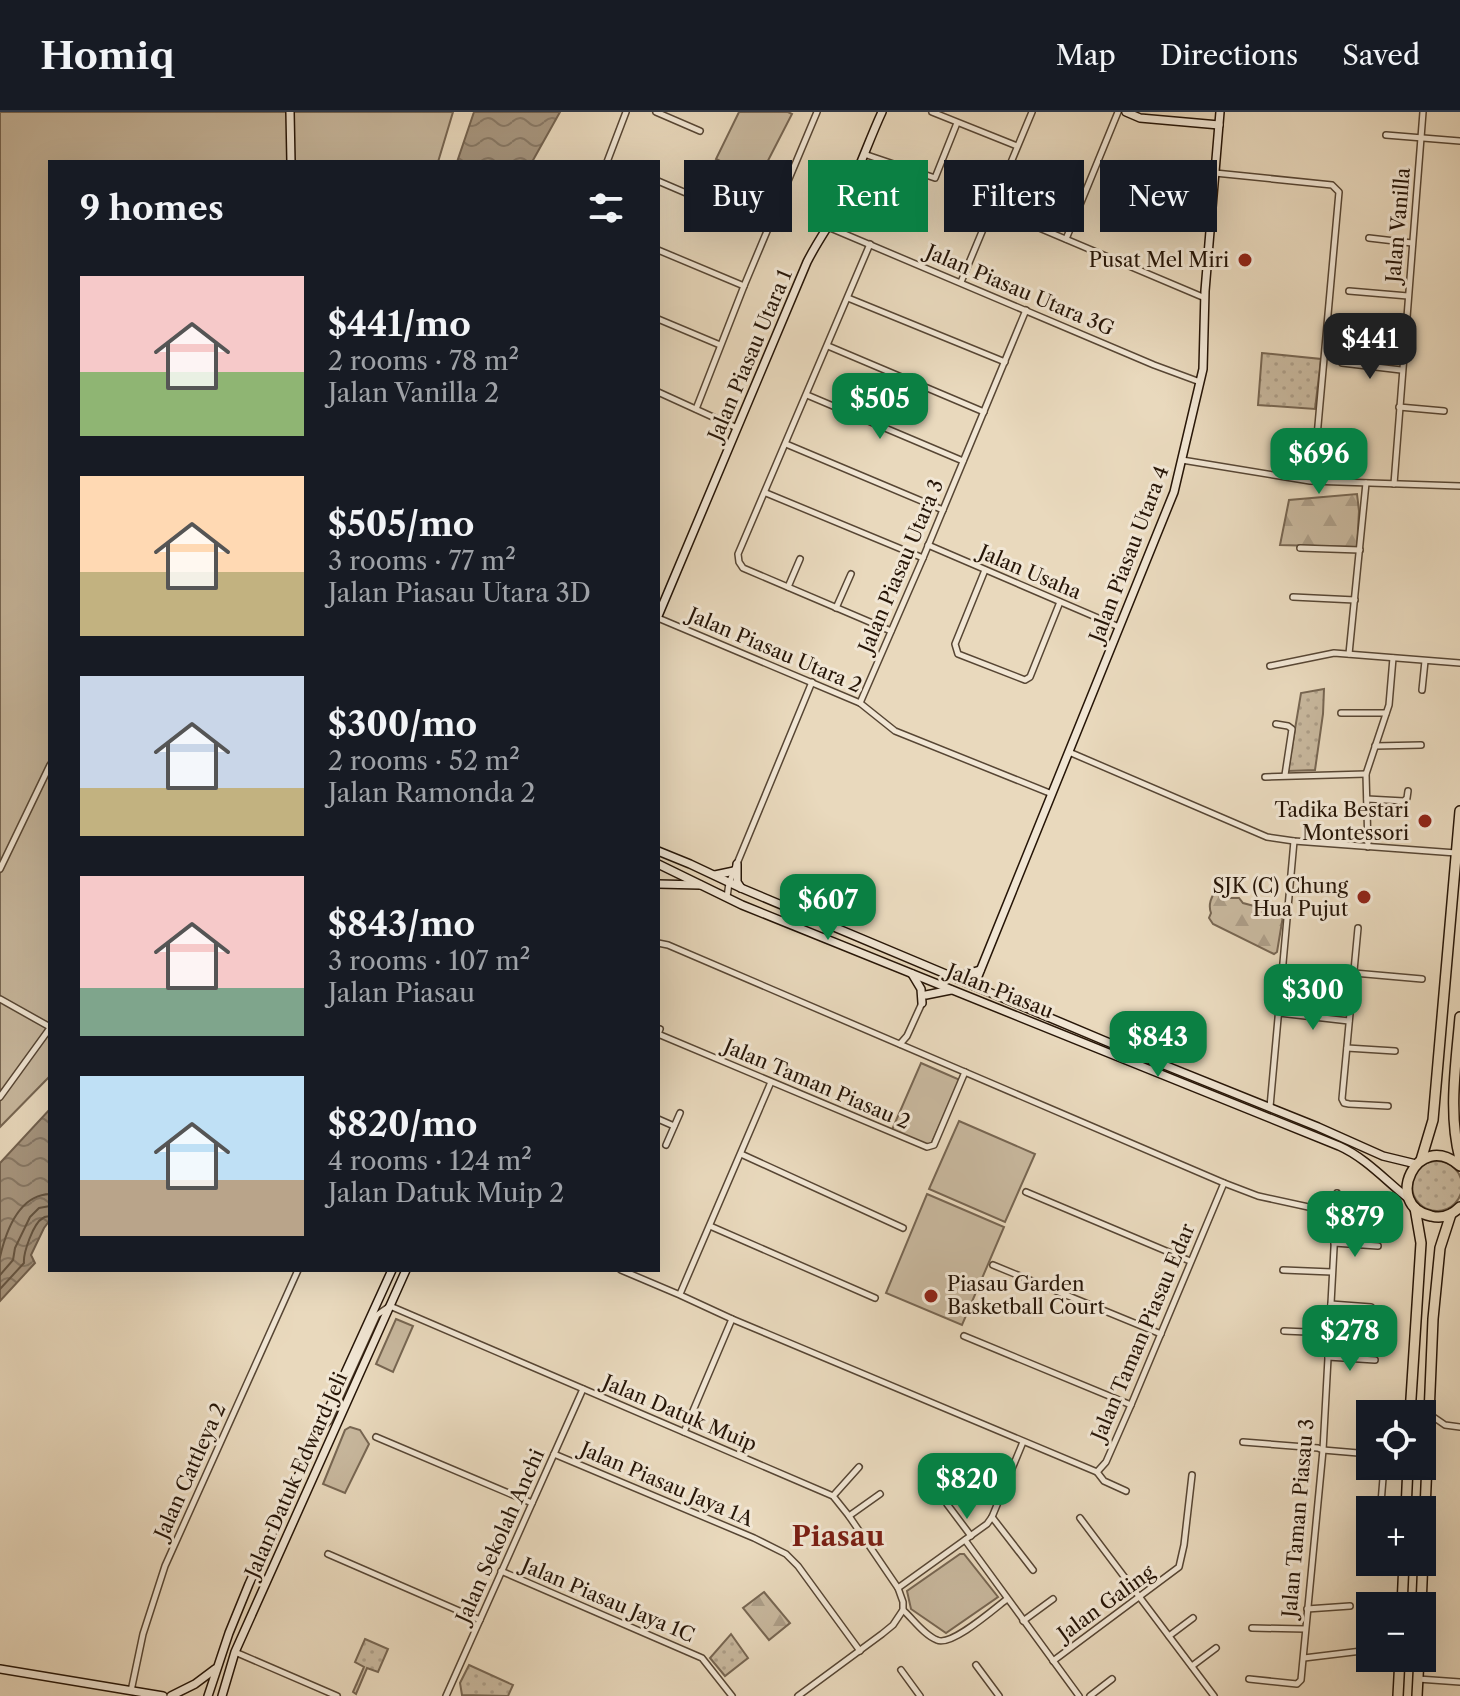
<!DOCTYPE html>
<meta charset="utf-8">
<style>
:root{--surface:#171b24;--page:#20242c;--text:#f1f3f6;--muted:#9ea1a6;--line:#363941;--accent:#0b8043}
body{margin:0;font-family:"Libre Caslon Text",serif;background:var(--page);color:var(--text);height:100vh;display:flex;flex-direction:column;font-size:30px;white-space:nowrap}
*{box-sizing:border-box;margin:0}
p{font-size:26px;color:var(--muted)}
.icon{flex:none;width:44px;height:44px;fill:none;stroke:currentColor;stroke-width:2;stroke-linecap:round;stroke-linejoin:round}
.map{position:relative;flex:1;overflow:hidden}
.panel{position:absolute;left:48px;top:48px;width:612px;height:1112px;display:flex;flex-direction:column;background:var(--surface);border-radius:0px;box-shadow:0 8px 32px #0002}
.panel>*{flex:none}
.hud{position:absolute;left:684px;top:48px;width:656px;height:72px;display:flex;gap:16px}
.buttons{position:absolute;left:1356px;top:1288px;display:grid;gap:16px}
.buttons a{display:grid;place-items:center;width:80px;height:80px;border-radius:0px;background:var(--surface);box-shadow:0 8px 32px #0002;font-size:40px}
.price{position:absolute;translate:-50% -68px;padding:0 18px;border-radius:16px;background:var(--accent);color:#fff;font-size:26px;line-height:52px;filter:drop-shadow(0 2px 4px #0008)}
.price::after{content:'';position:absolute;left:50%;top:48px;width:24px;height:18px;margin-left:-12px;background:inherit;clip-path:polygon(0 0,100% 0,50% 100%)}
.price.on{background:#222;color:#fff}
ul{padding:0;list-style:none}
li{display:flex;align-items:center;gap:24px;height:200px;padding:0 32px}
li span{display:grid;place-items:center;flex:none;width:224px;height:160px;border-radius:0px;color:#555}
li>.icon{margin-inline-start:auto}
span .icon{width:96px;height:96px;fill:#fffc;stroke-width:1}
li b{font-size:34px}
h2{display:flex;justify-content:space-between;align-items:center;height:96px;padding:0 32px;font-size:34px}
.chip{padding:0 28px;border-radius:0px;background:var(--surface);box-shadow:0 8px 32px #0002;font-size:28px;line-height:72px}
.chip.on{background:var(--accent);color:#fff}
header{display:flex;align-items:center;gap:48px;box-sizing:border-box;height:112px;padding:0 40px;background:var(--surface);border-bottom:2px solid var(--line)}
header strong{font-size:38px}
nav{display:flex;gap:44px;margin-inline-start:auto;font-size:28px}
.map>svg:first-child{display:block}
.grass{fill:url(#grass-dots);stroke:#776652;stroke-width:2}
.forest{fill:url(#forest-firs);stroke:#776652;stroke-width:2}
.park{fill:#c8b89e;stroke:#776652;stroke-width:2}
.water{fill:url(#water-waves);stroke:#73624f;stroke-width:2}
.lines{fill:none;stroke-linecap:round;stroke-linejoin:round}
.shore{stroke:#665643;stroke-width:2}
.street-casing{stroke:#574634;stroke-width:8}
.secondary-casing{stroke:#261507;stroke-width:10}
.highway-casing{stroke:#261507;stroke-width:12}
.street{stroke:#f1e6d4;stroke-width:5}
.secondary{stroke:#f1e6d4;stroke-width:7}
.highway{stroke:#e9d9bd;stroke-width:9}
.poi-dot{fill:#8f2418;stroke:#f1e6d4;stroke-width:3}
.labels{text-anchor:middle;stroke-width:6;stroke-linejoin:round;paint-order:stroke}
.street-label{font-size:20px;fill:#261507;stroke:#f1e6d4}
.poi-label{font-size:20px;fill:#261507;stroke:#f1e6d4;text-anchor:end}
.district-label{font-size:28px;font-weight:bold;fill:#7a1f14;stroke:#f1e6d4}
</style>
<header>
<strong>Homiq</strong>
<nav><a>Map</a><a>Directions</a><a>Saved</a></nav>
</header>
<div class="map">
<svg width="1460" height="1584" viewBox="0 0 1460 1584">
<defs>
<pattern id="grass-dots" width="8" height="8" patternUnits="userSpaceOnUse" patternTransform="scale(2)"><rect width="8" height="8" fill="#c8b89e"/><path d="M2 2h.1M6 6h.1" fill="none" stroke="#ac9d87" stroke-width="1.8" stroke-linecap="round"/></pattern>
<pattern id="forest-firs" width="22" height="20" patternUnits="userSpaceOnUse" patternTransform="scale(2)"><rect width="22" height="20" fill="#c8b89e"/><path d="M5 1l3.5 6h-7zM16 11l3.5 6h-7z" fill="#ac9d87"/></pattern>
<pattern id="water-waves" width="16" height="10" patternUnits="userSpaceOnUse" patternTransform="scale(2)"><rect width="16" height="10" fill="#a7967f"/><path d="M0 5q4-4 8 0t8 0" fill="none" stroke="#887966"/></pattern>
</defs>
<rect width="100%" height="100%" fill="#e9d9bd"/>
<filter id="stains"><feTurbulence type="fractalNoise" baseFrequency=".0025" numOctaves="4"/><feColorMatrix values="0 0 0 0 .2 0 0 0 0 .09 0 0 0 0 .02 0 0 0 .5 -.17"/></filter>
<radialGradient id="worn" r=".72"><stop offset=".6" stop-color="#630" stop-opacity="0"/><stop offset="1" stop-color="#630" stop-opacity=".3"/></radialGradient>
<g class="grass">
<polygon points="1262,241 1321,247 1315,297 1258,293"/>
<polygon points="1324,577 1323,602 1315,658 1288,659 1301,581"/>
<circle cx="1437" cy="1074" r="25"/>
<polygon points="731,1522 748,1546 725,1564 710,1546"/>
<polygon points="365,1527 388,1537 378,1560 367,1556 356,1582 353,1580 364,1555 355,1550"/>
<polygon points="469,1553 513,1573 508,1584 462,1583 460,1571"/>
</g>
<g class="forest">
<polygon points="1357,382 1359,399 1357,435 1280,433 1289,388"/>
<path d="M1217 778 1228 781 1230 786H1239L1243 791 1280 801 1283 804 1277 840 1274 842 1213 812 1209 806 1211 801C1208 793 1211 784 1217 778Z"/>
<polygon points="764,1480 790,1511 769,1528 743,1496"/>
</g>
<g class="park">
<polygon points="0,0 453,0 438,50 50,50 50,964 0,1015"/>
<polygon points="739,0 788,0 792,2 758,68 716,47"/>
<polygon points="921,951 960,968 929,1037 891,1020"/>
<polygon points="959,1009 1035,1042 1005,1110 929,1077"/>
<polygon points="927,1082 1004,1115 962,1213 886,1181"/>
<polygon points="396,1207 413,1214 393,1260 376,1252"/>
<polygon points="350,1315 360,1318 369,1332 345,1381 323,1372 345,1318"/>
<polygon points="960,1442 964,1442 998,1485 946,1521 911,1497 907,1479"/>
</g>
<g class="water">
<polygon points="474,0 560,0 532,50 457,50"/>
<polygon points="50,997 50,1108 44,1116 31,1143 35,1151 0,1189 0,1051"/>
</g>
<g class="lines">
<g class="shore">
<path d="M0 1145C6 1119 19 1083 50 1082"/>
<polyline points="0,1163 13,1148 15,1136 30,1105 39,1096 50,1094"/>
<path d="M0 1177 24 1151C23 1142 33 1111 43 1106 45 1104 48 1105 50 1104"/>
</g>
<g class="street-casing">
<g id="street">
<polyline points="656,0 700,19"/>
<polyline points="932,0 1017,34"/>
<polyline points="1386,23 1460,29"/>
<polyline points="864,42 935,66 957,11"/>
<polyline points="607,50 626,0"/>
<polyline points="1215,61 1332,73 1339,80 1313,369"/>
<polyline points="658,69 768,116"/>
<polyline points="992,96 1205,186"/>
<polyline points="828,115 1154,253 1200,270"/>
<polyline points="1369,126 1412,131"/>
<polyline points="1066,127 1118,0"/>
<polyline points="870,132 738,442 739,450 743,456 891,519"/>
<polyline points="658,138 744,174"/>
<polyline points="961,170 1032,0"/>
<polyline points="1349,179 1408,184"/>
<polyline points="848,186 1005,250"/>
<polyline points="658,207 720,233"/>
<polyline points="828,234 984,300"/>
<polyline points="1342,251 1401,258"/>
<polyline points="658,280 737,316"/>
<polyline points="807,283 963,349"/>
<polyline points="1399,295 1444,299"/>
<polyline points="696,297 744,174 817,0"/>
<polyline points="786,332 943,398"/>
<polyline points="1182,348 1310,369 1460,374"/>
<polyline points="1394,372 1423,0"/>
<polyline points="766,381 923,446"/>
<polyline points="928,433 1119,515"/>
<polyline points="1300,436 1360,438"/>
<polyline points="985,458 955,532 958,542 1025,568 1030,565 1060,490"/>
<polyline points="788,475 800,447"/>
<polyline points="1293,485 1355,488"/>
<polyline points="836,496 851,462"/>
<polyline points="658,506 860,591 895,619 1052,682"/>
<polyline points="1349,542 1366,371"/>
<polyline points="1270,554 1334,541 1460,551"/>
<polyline points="1422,578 1425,549"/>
<polyline points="860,591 923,446 1026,198"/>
<polyline points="1341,601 1386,601"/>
<polyline points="1276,612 1288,614 1292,617 1285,663"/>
<polyline points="1375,634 1421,633"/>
<polyline points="1069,640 1267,725 1294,729 1456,741"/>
<polyline points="1265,665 1366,662"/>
<polyline points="1367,687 1404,689 1407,686 1408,679"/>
<polyline points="1368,735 1366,662 1389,593 1393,546"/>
<polyline points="0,757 50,653"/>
<polyline points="727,785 729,771 812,570"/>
<polyline points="1358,816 1342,987 1344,991 1349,992 1388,994"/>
<polyline points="658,831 668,833 1224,1071 1258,1084 1336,1101"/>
<polyline points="1354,861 1422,867"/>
<polyline points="0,887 50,915"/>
<polyline points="1279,901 1349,909"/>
<polyline points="660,917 658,922 927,1035 934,1033 965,960"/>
<polyline points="900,932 907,924 922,891"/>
<polyline points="1347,936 1395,939"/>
<polyline points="0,985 50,916"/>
<polyline points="1270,995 1294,729"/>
<polyline points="658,1007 674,1014"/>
<polyline points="666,1033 680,1001"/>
<polyline points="741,1042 903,1116"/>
<polyline points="1026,1080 1190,1149"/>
<polyline points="1335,1102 1366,1105"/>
<polyline points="710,1114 875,1186"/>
<polyline points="1334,1131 1378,1134"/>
<polyline points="993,1153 1161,1222"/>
<polyline points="621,1158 680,1183 732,1207 1097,1360 1106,1350 1131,1293 1224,1071"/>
<polyline points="1283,1158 1332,1160"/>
<polyline points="680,1182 771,970"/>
<polyline points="1331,1192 1371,1195"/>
<polyline points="1284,1219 1330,1221"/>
<polyline points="964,1224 1131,1293"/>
<polyline points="1328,1245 1375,1248"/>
<polyline points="1429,1302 1445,1313 1460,1315"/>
<polyline points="323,1315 329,1309 377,1203 390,1194 833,1384 849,1404 898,1476 903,1490 903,1498 893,1513 882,1522 798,1584"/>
<polyline points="684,1320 732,1207"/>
<polyline points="376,1325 532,1391"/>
<polyline points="1243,1330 1318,1336 1323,1338 1370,1342"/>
<polyline points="554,1342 754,1426 786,1442 798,1454 860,1539"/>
<polyline points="1097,1360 1104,1369 1126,1379"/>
<polyline points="833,1384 859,1355"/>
<polyline points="1381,1391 1384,1354"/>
<polyline points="947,1392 971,1424"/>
<polyline points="849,1404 880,1382"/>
<polyline points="992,1405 1033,1458"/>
<polyline points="1080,1406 1214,1584"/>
<polyline points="965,1428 1079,1584"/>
<polyline points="328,1442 480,1508"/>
<polyline points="501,1459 702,1546 732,1584"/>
<polyline points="898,1476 987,1412 992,1405 1023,1330"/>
<polyline points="1307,1497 1350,1494"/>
<path d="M903 1498C913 1507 924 1523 937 1528 951 1535 994 1497 1007 1487"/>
<polyline points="1023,1509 1053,1487"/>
<polyline points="1252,1516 1305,1517"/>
<polyline points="1169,1524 1193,1506"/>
<polyline points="235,1540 337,1584"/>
<polyline points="1304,1546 1370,1538"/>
<polyline points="1053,1549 1179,1455 1184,1433 1192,1363"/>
<polyline points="976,1553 999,1584"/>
<polyline points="1192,1554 1216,1536"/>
<polyline points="901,1558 920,1584"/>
<polyline points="1249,1567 1297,1572 1301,1568 1323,1338 1337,1081"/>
<polyline points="1418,1567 1460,1570"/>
<polyline points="131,1579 143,1522 165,1454 298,1158"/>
<polyline points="446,1584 583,1277"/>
<polyline points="1090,1584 1112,1567"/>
</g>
</g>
<g class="secondary-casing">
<g id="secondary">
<polyline points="290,0 291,50"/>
<polyline points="1126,0 1140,6 1219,13"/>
<path d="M658 504 807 150C818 128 833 108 845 86 859 58 869 28 882 0"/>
<polyline points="658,739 690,752 741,776 1117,934 1318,1015 1383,1044 1416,1052"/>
<path d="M658 752 742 793 1339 1034C1366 1046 1386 1069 1409 1087"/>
<polyline points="737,752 737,770 741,776"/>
<polyline points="715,763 734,759"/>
<polyline points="658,772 700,773"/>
<polyline points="912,862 921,877 922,891"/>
<polyline points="956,865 980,858"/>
<polyline points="974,874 1174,380 1203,257 1205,179 1220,0"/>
<polyline points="926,883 951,878"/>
<polyline points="0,1557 163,1584"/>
<polyline points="171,1584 195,1572 215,1557"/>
<polyline points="208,1584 229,1521 249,1472 392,1158"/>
<polyline points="222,1584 235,1540 406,1158"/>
</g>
</g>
<g class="highway-casing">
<g id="highway">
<path d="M1460 905C1456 953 1448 1000 1460 1047"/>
<polyline points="1421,1048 1433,1008 1460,699"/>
<path d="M1460 1054C1417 1016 1382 1094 1431 1104 1442 1107 1452 1103 1460 1095"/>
<polyline points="1410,1302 1421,1131 1415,1096"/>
<polyline points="1406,1398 1408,1354"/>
<polyline points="1402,1494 1404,1450"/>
<polyline points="1421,1494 1433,1207 1440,1136 1451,1102"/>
<polyline points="1398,1584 1400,1546"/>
<polyline points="1417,1584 1419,1546"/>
</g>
</g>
<use href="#street" class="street"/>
<use href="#secondary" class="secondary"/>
<use href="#highway" class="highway"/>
</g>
<g class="poi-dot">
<circle cx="1245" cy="148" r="8"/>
<circle cx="1425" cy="709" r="8"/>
<circle cx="1364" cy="785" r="8"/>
<circle cx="931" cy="1184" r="8"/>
</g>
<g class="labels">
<g class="street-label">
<text transform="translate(1398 113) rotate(-85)" y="7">Jalan Vanilla</text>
<text transform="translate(1020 178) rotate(23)" y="7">Jalan Piasau Utara 3G</text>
<text transform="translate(750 243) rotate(-67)" y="7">Jalan Piasau Utara 1</text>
<text transform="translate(1129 442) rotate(-69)" y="7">Jalan Piasau Utara 4</text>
<text transform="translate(901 454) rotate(-67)" y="7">Jalan Piasau Utara 3</text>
<text transform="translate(1030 460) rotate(23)" y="7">Jalan Usaha</text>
<text transform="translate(775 538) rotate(23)" y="7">Jalan Piasau Utara 2</text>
<text transform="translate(1000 879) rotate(22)" y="7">Jalan Piasau</text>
<text transform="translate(817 972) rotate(23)" y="7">Jalan Taman Piasau 2</text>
<text transform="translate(1143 1220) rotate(-67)" y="7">Jalan Taman Piasau Edar</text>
<text transform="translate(680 1301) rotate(23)" y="7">Jalan Datuk Muip</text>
<text transform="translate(190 1359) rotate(-66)" y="7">Jalan Cattleya 2</text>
<text transform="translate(296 1363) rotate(-66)" y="7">Jalan Datuk Edward Jeli</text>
<text transform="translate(667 1372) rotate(23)" y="7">Jalan Piasau Jaya 1A</text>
<text transform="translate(1298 1406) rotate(-85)" y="7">Jalan Taman Piasau 3</text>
<text transform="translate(500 1424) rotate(-66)" y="7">Jalan Sekolah Anchi</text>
<text transform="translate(608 1488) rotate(23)" y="7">Jalan Piasau Jaya 1C</text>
<text transform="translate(1106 1491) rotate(-36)" y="7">Jalan Galing</text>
</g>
<g class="poi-label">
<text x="1229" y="155">Pusat Mel Miri</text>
<text x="1409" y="705">Tadika Bestari<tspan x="1409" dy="23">Montessori</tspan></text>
<text x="1348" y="781">SJK (C) Chung<tspan x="1348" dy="23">Hua Pujut</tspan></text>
<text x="947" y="1179" text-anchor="start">Piasau Garden<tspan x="947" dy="23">Basketball Court</tspan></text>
</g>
<g class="district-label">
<text x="838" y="1434">Piasau</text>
</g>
</g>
<rect width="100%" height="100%" filter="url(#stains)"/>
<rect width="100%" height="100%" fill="url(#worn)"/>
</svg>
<div class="buttons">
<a><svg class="icon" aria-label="locate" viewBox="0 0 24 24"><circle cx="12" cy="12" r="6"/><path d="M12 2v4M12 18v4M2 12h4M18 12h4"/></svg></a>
<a>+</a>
<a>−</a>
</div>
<b class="price on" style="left:1370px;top:269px">$441</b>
<b class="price" style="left:880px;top:329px">$505</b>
<b class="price" style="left:1319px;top:384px">$696</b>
<b class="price" style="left:828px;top:830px">$607</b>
<b class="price" style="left:1313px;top:920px">$300</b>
<b class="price" style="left:1158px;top:967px">$843</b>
<b class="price" style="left:1355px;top:1147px">$879</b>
<b class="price" style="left:1350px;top:1261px">$278</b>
<b class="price" style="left:967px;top:1409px">$820</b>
<div class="hud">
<a class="chip">Buy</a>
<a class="chip on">Rent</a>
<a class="chip">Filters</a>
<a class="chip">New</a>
</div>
<section class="panel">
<h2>9 homes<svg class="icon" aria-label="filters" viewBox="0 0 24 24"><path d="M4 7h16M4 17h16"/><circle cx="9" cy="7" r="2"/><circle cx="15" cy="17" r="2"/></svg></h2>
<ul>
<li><span style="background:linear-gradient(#f6c9c9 60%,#8fb573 0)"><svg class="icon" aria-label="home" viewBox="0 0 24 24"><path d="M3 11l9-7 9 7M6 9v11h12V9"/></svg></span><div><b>$441/mo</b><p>2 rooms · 78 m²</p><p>Jalan Vanilla 2</p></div></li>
<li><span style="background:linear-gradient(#ffd9b3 60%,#c2b280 0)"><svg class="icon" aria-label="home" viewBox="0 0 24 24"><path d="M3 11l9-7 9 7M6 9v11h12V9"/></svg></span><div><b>$505/mo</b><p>3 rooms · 77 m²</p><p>Jalan Piasau Utara 3D</p></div></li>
<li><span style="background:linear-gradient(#c9d6e8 70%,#c2b280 0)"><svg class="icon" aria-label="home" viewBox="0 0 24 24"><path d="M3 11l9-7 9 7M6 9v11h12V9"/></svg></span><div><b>$300/mo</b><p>2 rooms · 52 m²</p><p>Jalan Ramonda 2</p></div></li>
<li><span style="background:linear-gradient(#f6c9c9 70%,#7fa58c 0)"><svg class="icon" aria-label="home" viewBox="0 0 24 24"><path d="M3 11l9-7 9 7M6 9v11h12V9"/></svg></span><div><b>$843/mo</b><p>3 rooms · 107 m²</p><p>Jalan Piasau</p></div></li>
<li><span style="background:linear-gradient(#bfe0f5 65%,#b9a48a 0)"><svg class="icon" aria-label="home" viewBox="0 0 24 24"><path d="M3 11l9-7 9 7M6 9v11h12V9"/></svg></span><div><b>$820/mo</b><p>4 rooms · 124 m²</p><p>Jalan Datuk Muip 2</p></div></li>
</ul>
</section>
</div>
